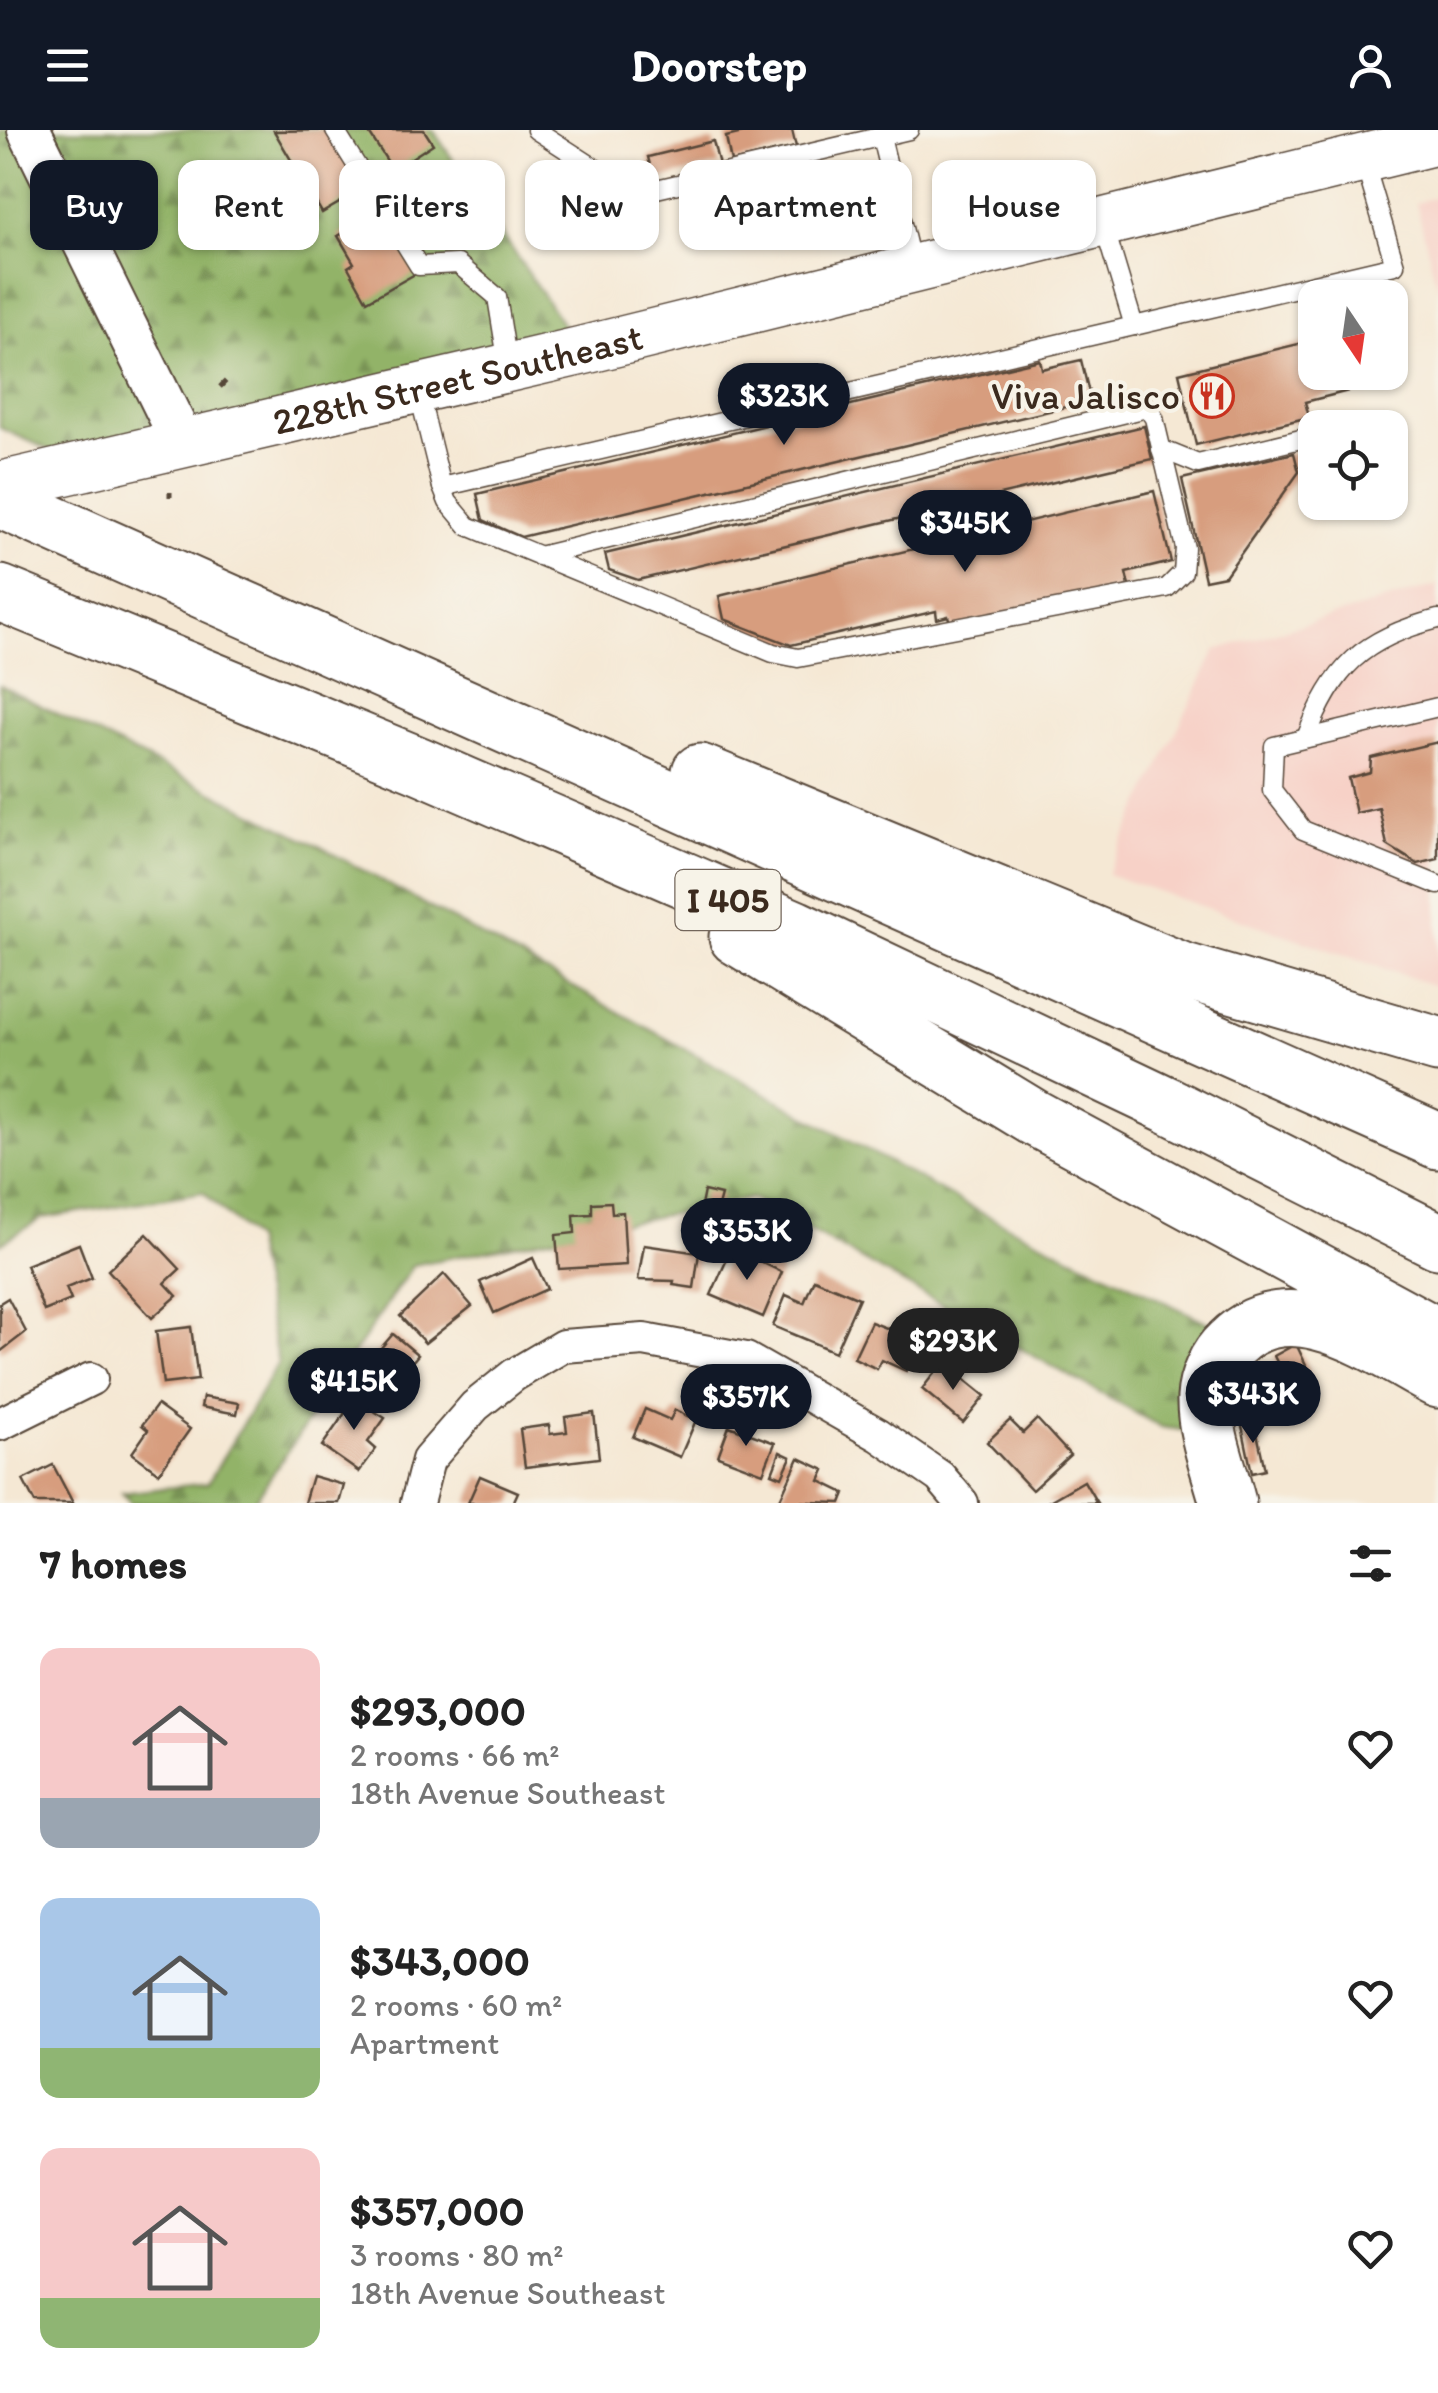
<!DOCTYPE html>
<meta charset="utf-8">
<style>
:root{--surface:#fff;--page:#f2f2f2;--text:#222;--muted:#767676;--accent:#111827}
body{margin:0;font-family:Itim,sans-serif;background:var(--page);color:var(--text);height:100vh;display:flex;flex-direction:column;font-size:38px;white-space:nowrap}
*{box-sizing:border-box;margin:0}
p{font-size:32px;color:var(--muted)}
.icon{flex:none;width:55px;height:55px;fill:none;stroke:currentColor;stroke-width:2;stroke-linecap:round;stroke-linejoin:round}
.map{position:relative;height:1373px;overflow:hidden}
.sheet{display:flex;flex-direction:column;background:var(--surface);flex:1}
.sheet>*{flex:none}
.banner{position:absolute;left:30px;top:30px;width:1380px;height:90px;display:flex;gap:20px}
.needle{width:65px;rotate:167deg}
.controls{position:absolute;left:1298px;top:150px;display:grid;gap:20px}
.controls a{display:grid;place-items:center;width:110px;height:110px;border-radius:20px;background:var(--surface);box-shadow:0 2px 8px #0004;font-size:50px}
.price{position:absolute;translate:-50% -85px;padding:0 22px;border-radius:35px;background:var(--accent);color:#fff;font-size:32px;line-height:65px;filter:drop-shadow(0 2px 5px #0008)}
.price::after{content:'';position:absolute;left:50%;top:60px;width:30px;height:22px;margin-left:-15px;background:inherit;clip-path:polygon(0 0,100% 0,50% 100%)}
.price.selected{background:#222;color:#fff}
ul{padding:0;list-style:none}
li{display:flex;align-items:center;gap:30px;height:250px;padding:0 40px}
li span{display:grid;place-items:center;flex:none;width:280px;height:200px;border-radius:20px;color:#555}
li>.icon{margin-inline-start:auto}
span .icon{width:120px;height:120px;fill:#fffc;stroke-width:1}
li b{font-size:42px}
h2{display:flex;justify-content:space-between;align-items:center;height:120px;padding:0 40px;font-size:42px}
.tag{padding:0 35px;border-radius:20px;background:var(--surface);box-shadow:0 2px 8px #0004;font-size:35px;line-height:90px}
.tag.selected{background:var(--accent);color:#fff}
header{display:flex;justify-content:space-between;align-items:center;height:130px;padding:0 40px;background:var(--accent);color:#fff;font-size:45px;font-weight:800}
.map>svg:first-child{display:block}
.built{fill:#f7d1c7}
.forest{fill:url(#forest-firs);stroke:#666e42;stroke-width:2.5}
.building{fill:#d79d7e}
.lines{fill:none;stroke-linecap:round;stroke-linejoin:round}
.service-casing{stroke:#574639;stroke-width:21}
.minor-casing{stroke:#574639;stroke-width:36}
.tertiary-casing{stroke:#574639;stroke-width:46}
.secondary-casing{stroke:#574639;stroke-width:51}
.motorway-casing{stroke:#574639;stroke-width:59}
.path{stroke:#574639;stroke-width:5;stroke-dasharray:8 8;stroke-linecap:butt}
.service{stroke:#fff;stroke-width:18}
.minor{stroke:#fff;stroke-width:32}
.tertiary{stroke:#fff;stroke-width:42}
.secondary{stroke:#fff;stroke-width:48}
.motorway{stroke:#fff;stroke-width:55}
.labels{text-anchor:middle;stroke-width:8;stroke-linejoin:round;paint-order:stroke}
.shield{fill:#f7f3e8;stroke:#73665b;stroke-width:2.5}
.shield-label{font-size:35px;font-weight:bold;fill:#3b2a1e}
.street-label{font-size:38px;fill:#3b2a1e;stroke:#f7f3e8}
.poi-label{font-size:38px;fill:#3b2a1e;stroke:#f7f3e8;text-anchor:end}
</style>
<header><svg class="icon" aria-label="menu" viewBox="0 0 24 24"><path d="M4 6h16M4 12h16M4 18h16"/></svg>Doorstep<svg class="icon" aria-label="person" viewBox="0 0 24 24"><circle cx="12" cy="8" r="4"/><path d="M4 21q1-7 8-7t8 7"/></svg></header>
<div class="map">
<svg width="1438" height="1373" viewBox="0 0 1438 1373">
<defs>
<pattern id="forest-firs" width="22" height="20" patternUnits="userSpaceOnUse" patternTransform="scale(2.5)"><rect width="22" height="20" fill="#92b367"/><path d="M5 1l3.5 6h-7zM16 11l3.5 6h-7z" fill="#789254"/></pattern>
</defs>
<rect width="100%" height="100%" fill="#f7f3e8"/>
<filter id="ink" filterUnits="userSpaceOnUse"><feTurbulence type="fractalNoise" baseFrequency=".01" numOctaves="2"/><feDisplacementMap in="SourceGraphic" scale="20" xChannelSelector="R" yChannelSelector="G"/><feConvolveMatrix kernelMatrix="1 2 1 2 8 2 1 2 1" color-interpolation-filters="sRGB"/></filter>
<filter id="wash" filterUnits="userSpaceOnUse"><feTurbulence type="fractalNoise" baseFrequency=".0048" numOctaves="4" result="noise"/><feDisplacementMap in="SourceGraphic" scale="40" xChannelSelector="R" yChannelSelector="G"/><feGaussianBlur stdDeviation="2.25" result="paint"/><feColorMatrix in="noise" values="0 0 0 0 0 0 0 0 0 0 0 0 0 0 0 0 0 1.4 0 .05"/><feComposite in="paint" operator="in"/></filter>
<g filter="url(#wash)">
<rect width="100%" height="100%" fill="#f5e8d4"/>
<g class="built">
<polygon points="1438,67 1438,161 1416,72"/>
<polygon points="1438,455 1438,857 1107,744 1216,520"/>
</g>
<g class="forest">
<polygon points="0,0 433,0 580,221 85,336 0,298"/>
<polygon points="0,555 321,717 972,1078 1237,1207 1211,1304 1161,1297 751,1068 413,1135 253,1373 131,1373 122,1363 208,1353 278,1233 253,1109 203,1062 42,1088 0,1114"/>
</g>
<g id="blocks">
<g class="building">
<polygon points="329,0 363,59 322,83 274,1"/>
<polygon points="367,0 424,0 433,14 393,40"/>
<polygon points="755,0 792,0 796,17 731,32 726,7"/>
<polygon points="713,11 719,35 654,51 648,27"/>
<polygon points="553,52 568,60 559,77 545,69"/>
<polygon points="383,81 415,144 367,171 348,137 354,133 338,106"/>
<polygon points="1315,210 1315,242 1391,242 1392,250 1305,272 1309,287 1196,315 1179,243"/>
<polygon points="1040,230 1042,239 1081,230 1091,271 521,407 483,390 477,364"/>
<polygon points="1144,296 1152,329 638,450 609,440 605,424"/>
<polygon points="1294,323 1299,342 1225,446 1205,450 1182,349"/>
<polygon points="1154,361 1171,432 1126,443 1129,456 952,498 948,486 937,489 936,481 791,515 724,489 719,466"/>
<polygon points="1438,612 1438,729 1418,734 1387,715 1379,678 1356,683 1348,648 1370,642 1371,628"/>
<polygon points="704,1061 721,1065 717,1080 701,1076"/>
<polygon points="611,1072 612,1083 623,1082 626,1135 559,1139 556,1105 575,1103 574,1085 592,1084 592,1073"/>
<polygon points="147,1104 180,1139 165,1153 177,1166 152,1188 108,1140"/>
<polygon points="79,1114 92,1148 66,1158 71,1170 44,1181 26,1135"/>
<polygon points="644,1115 699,1123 694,1158 673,1155 674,1151 638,1150"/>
<polygon points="732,1118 782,1142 763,1187 711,1165"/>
<polygon points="533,1128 547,1159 494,1183 480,1152"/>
<polygon points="444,1144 472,1176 425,1213 400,1186"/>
<polygon points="814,1149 859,1168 835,1222 773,1196 786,1165 804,1173"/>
<polygon points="8,1168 26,1202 0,1222 0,1173"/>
<polygon points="871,1192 926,1213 906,1241 882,1230 877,1239 854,1228"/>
<polygon points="191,1197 198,1250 163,1254 156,1201"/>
<polygon points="393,1204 418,1225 398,1248 406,1255 389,1276 355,1248"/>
<polygon points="1296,1214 1309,1241 1287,1252 1274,1226"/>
<polygon points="943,1232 985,1266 963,1293 922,1259"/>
<polygon points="346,1263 385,1288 368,1312 376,1319 359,1342 322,1316 345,1283 336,1277"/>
<polygon points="203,1267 239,1273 237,1284 201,1277"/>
<polygon points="157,1275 190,1299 159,1343 132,1323 148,1300 142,1295"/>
<polygon points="645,1279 670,1290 675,1280 696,1290 680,1327 633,1307"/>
<polygon points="594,1283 599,1328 525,1337 520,1299 549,1295 550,1304 567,1302 565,1287"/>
<polygon points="1037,1289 1070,1325 1032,1360 987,1312 1010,1290 1023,1303"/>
<polygon points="1254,1289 1265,1340 1252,1343 1241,1291"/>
<polygon points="729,1296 775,1313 763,1343 718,1326"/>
<polygon points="780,1322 791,1327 782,1347 772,1343"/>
<polygon points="799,1328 825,1340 820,1351 845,1363 841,1373 779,1371"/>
<polygon points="53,1335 73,1373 35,1373 23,1350"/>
<polygon points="312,1346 344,1355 339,1373 304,1373"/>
<polygon points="480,1346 518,1362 513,1373 468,1373"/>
<polygon points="1084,1351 1097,1373 1046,1373"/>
</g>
</g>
</g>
<g filter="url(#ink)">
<use href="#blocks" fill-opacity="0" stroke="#574639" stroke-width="2.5"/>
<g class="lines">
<g class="service-casing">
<g id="service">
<polyline points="536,0 635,64 909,0"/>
<polyline points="335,1 419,136 458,134 497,167 508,235"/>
<polyline points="881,7 913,139"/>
<polyline points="1103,93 1134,196 1395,135 1364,31"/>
<polyline points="418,260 442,357 1134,196"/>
<polyline points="1161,319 1198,334 1305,308"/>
<polyline points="442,357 448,372 468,396 773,523 798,528 1167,458 1183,442 1185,418 1154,288 1147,278 539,426"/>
<polyline points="1438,577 1274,616 1272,660 1303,700 1438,755"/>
<path d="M1306 608C1333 538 1362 508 1438 489"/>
</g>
</g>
<g class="minor-casing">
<g id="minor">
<polyline points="0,1294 91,1249"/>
<polyline points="417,1373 428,1330 475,1276 514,1245 563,1216 644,1210 746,1229 879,1305 940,1347 962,1373"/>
</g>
</g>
<g class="tertiary-casing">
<polyline id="tertiary" points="29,0 182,311"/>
</g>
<g class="secondary-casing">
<g id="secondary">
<path id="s1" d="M0 356 580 221 1438 10"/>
</g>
</g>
<g class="motorway-casing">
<g id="motorway">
<polyline points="0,370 1438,1011"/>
<polyline points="0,463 419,635 795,798 1168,975 1438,1111"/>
<polyline points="700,642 1181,840 1438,915"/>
<polyline points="737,807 1033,987 1438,1206"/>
<path d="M1228 1373C1220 1341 1204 1302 1205 1268 1206 1249 1216 1227 1230 1214 1291 1152 1379 1219 1438 1250"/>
</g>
</g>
<g class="path">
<polyline points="220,257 227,250"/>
<polyline points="170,362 170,367"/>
</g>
<use href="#service" class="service"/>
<use href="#minor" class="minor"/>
<use href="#tertiary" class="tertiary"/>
<use href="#secondary" class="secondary"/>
<use href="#motorway" class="motorway"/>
</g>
</g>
<defs>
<g id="restaurant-ring" transform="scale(2.25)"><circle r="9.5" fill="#f7f3e8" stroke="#c8321e" stroke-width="1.5"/><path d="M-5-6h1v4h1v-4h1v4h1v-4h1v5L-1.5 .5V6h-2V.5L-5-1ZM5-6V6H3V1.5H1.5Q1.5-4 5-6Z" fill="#c8321e"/></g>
</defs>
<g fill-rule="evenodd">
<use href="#restaurant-ring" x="1212" y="266"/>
</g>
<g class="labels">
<rect class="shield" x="675.5" y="740" width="105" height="60" rx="8"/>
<g class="shield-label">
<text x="728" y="782">I 405</text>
</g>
<g class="street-label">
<text dy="13" stroke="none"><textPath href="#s1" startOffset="470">228th Street Southeast</textPath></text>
</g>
<g class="poi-label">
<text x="1180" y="279">Viva Jalisco</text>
</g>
</g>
</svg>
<div class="controls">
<a><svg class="needle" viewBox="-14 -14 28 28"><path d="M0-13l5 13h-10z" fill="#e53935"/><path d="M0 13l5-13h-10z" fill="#767676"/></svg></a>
<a><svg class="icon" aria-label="locate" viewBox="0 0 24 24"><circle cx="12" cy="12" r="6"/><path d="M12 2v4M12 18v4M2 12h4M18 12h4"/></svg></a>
</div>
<b class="price" style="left:784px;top:318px">$323K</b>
<b class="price" style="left:965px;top:445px">$345K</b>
<b class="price" style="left:747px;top:1153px">$353K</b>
<b class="price selected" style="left:953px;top:1263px">$293K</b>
<b class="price" style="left:354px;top:1303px">$415K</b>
<b class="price" style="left:1253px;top:1316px">$343K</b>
<b class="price" style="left:746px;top:1319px">$357K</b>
<div class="banner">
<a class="tag selected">Buy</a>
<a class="tag">Rent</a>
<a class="tag">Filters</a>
<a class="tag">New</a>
<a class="tag">Apartment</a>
<a class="tag">House</a>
</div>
</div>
<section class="sheet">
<h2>7 homes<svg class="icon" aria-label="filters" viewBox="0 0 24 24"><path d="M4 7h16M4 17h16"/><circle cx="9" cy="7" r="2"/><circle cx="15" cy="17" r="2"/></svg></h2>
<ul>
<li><span style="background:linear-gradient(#f6c9c9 75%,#9aa5b1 0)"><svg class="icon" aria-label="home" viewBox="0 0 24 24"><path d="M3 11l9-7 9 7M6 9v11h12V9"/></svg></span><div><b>$293,000</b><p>2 rooms · 66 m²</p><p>18th Avenue Southeast</p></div><svg class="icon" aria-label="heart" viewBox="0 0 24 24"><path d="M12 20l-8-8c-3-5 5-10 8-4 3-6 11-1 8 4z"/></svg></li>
<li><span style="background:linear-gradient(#a9c7e8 75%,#8fb573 0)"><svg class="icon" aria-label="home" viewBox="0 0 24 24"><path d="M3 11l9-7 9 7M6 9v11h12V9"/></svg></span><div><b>$343,000</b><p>2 rooms · 60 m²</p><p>Apartment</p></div><svg class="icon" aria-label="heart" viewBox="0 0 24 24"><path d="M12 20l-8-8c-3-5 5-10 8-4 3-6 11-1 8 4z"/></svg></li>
<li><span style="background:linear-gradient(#f6c9c9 75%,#8fb573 0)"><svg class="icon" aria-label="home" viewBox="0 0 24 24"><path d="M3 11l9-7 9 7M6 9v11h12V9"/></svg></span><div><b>$357,000</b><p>3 rooms · 80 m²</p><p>18th Avenue Southeast</p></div><svg class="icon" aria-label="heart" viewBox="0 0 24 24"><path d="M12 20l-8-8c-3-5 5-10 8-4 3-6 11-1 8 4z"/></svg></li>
</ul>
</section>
